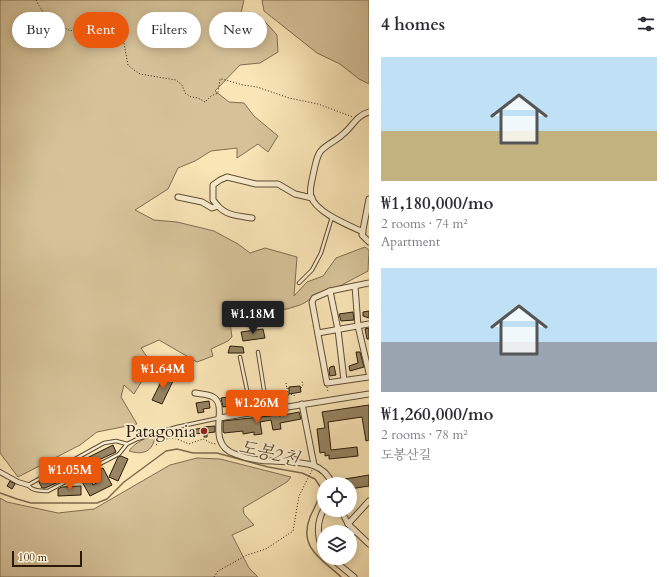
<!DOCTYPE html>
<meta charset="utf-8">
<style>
:root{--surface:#fff;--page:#f7f7f7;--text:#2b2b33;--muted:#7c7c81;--accent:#ea580c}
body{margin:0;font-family:Cardo,"Noto Serif KR",serif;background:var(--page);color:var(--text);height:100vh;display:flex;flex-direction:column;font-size:15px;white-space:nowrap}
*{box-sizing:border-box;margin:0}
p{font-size:13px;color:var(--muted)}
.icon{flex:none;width:22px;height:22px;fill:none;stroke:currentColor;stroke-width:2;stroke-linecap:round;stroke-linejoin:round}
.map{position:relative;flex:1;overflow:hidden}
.drawer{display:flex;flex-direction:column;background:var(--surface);width:300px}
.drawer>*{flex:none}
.banner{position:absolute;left:12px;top:12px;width:297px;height:36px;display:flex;gap:8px}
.fabs{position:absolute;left:317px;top:477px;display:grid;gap:8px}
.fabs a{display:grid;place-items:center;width:40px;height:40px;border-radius:50%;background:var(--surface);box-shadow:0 2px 10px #0003;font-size:20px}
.scale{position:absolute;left:12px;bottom:10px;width:70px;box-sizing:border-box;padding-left:4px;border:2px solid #2a1a09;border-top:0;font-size:11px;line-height:14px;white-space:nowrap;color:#2a1a09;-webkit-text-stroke:3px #fbeed0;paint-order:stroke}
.price{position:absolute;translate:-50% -34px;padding:0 9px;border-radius:4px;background:var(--accent);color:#fff;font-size:13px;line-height:26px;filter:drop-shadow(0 1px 2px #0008)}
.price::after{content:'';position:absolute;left:50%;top:24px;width:12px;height:9px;margin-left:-6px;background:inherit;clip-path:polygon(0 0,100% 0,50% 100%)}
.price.selected{background:#222;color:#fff}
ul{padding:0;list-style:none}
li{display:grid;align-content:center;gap:8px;height:212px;padding:0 12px}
li span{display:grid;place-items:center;height:124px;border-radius:0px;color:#555}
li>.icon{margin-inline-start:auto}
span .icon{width:72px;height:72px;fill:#fffc;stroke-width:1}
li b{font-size:17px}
h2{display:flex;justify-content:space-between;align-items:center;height:48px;padding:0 12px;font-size:17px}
.chip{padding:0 14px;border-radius:18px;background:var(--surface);box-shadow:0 2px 10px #0003;font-size:14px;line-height:36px}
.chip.selected{background:var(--accent);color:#fff}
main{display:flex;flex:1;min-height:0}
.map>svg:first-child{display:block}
.green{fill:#d6c299;stroke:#806e51}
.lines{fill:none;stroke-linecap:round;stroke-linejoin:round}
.stream{stroke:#7c6a4d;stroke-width:1.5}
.building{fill:#968463;stroke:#2a1a09}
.service-casing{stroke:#5e4d34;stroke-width:4.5}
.pedestrian-casing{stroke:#5e4d34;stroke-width:6}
.minor-casing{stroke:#5e4d34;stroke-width:7}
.path{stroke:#2a1a09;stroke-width:1;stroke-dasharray:1 2;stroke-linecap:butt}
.service{stroke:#fbeed0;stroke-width:2.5}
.pedestrian{stroke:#fbeed0;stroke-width:4}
.minor{stroke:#fbeed0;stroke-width:5}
.poi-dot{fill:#8f2418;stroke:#fbeed0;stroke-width:1.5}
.labels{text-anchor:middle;stroke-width:3.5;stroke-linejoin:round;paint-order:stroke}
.poi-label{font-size:17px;fill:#2a1a09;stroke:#fbeed0;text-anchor:end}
.water-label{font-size:18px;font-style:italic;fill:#615037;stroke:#fbeed0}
</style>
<main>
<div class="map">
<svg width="369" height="577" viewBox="0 0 369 577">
<rect width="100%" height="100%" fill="#f9e5b6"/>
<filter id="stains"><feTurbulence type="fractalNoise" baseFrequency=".005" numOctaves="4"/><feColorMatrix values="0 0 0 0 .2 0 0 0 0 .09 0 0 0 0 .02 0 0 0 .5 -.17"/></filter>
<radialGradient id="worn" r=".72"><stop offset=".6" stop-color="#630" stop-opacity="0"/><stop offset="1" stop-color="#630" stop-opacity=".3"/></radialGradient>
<g class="green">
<polygon points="0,0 244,0 241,13 259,15 277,35 278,52 260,63 240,65 215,91 229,102 244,103 254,116 278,136 268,152 258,144 237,158 237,148 211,151 195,161 178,168 168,189 135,210 154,220 177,222 214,231 238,244 250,253 265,248 297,257 294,296 307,282 323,276 336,258 365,247 369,250 368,271 338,287 333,288 328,292 311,298 306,302 300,305 287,309 277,310 271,320 251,317 231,320 230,323 232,337 228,341 211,349 213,356 197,362 159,340 141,348 152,364 134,394 124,385 121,397 137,424 97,432 80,445 18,477 0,453"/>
<polygon points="262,0 369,0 369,84 359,79 340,64 317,53 264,11"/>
<path d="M156 434C153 450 146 456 129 451 135 442 146 438 156 434Z"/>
<polygon points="197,458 220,459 291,477 287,482 243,508 244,514 254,525 232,535 249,568 258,577 0,577 0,498 7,502 58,513 94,509 170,465"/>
</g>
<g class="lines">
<path class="stream" d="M0 493 17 499 31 503H97L107 499 124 482 166 451 177 449 193 453H217L268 467 302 473 315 479 321 488C320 499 314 508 310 517 298 548 322 559 341 577"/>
</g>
<g class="building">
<polygon points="369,311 369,318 363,316 363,312"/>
<polygon points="353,312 354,320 341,321 339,314"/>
<polygon points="369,328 369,339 367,339 365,329"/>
<polygon points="263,329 265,338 243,341 241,332"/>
<polygon points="230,346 243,347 244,353 228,353"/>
<polygon points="356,352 360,352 364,367 350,371 349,366 358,363"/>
<polygon points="334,366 336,375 330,376 329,370 330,367"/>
<polygon points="164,376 173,381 162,404 152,400"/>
<polygon points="300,386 301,392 289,394 289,387"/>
<polygon points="228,397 229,406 223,407 221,398"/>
<polygon points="209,401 210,408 203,409 204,412 198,413 196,403"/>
<polygon points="369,405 369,440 366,441 362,417 328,422 331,450 357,447 358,456 329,459 329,455 325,456 325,452 320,453 317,429 325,428 322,412"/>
<polygon points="299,412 301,419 280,423 281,429 273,430 271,420 260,422 262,434 254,435 254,432 243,434 243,431 224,433 223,431 223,421 279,415 279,416"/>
<polygon points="215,426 215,432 207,433 207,437 204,437 204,433 185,435 184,431 203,428 203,427"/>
<polygon points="113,445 116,452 90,464 91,465 68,478 45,488 42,488 39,482"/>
<polygon points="121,456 128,459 118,481 109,477 118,457"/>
<polygon points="103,468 112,485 90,496 81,480 88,475 93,485 100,481 95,472"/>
<polygon points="369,475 369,486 350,489 350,484 346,484 345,479"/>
<polygon points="10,481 15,484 12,489 7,486"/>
<polygon points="81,486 81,495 58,496 58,489 62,487"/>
</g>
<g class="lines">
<g class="service-casing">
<g id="service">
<polyline points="299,283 312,270 321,253 332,217"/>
<polyline points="258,352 267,409"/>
<polyline points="240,357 248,395 265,392"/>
<path d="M127 444 116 441 104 443 28 485C32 491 41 491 48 491L119 454 127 444 137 439 177 427 219 418"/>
</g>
</g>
<g class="pedestrian-casing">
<polyline id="pedestrian" points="0,472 18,482 28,485"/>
</g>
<g class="minor-casing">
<g id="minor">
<polyline points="178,197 202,202 212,208 218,206 213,200 213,185 220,180 227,177 256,184 278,184 295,194 312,198"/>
<polyline points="369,199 362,235 369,242"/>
<path d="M218 206C227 216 239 216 252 218"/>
<path d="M363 232C348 225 315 212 311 196 309 190 312 181 313 175 315 167 316 158 320 152 325 145 336 141 342 135 353 127 355 116 369 112"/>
<polyline points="369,283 330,291 314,298 312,302 327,383 369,377"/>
<polyline points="355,286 358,326 369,373"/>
<polyline points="330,291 338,330 344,380"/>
<polyline points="318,333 369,324"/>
<path d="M195 393C200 394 208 394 213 397 230 406 204 443 235 454 247 459 261 461 274 461 295 463 323 459 332 484"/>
<polyline points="302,404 314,465"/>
<polyline points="219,418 369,394"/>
<path d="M324 509C317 521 316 538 324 550"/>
<polyline points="341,510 348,524 369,544"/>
<polyline points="348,524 369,501"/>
<polyline points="350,537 354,530"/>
<polyline points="331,558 354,577"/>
</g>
</g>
<g class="path">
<path d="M36 0C42 14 56 25 71 31L76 26 84 24 89 29 97 31 103 27C109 32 116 33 123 38L128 65 134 70 140 74 176 80 182 85 185 93 191 97 198 98 205 102 211 96 218 93 220 79H222L243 85 257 87 289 98 318 104 353 117"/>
<polyline points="286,383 287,388 289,389"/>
<polyline points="327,387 328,392"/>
<polyline points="287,388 288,399"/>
<polyline points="301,388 303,385 302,381"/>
<polyline points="288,395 294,394"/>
<polyline points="294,395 295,398"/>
<polyline points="160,435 162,441"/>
<path d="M156 445C171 434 174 438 189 444L203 439 211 443 216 444"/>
<polyline points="214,577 218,571 247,555 266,549 293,531 299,496 312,470"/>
</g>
<use href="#service" class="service"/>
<use href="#pedestrian" class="pedestrian"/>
<use href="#minor" class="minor"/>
</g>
<circle class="poi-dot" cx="204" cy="431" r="4"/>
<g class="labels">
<g class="poi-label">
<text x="196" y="437">Patagonia</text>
</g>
<g class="water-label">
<text transform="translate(269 453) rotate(13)" y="6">도봉2천</text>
</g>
</g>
<rect width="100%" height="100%" filter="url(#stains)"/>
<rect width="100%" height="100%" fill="url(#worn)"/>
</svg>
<div class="fabs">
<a><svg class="icon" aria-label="locate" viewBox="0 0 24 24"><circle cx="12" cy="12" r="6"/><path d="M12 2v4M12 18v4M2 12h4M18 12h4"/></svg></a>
<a><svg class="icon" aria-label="layers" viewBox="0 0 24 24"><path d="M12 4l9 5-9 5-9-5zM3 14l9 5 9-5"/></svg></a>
</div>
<div class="scale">100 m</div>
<b class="price selected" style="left:253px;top:335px">₩1.18M</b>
<b class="price" style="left:163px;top:390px">₩1.64M</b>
<b class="price" style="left:257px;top:424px">₩1.26M</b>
<b class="price" style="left:70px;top:491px">₩1.05M</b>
<div class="banner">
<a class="chip">Buy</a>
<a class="chip selected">Rent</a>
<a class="chip">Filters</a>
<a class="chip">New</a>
</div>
</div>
<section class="drawer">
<h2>4 homes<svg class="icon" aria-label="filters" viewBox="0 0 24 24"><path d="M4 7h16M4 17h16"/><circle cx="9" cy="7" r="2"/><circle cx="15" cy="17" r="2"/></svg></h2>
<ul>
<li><span style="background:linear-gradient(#bfe0f5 60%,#c2b280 0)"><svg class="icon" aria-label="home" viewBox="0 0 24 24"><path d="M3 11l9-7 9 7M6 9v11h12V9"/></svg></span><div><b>₩1,180,000/mo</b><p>2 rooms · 74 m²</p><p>Apartment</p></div></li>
<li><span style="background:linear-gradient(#bfe0f5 60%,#9aa5b1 0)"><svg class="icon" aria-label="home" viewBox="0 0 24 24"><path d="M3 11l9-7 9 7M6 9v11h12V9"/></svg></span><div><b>₩1,260,000/mo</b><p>2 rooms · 78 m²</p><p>도봉산길</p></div></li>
</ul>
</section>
</main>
